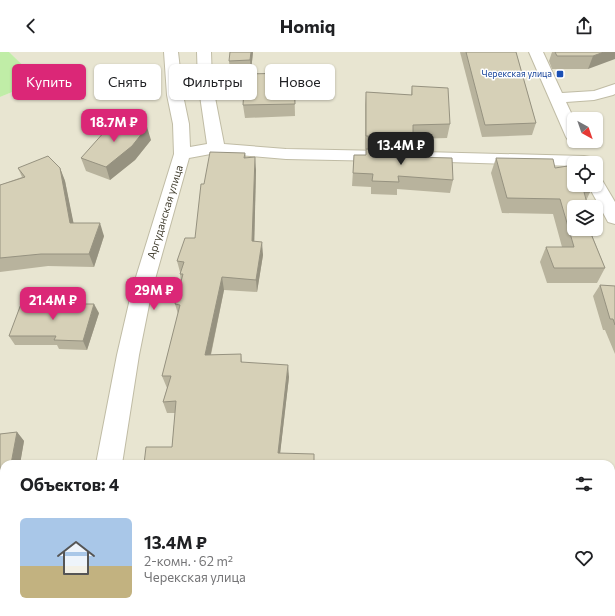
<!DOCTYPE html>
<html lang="ru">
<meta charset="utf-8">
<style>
:root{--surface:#fff;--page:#f6f6f6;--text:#202124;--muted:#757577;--accent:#db2777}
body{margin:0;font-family:Commissioner,sans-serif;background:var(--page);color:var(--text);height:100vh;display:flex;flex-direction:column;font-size:15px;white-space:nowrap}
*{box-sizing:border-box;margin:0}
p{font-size:13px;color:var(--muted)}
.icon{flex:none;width:22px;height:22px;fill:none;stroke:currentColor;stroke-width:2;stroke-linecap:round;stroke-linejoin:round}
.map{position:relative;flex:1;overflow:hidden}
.details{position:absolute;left:0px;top:408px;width:615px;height:156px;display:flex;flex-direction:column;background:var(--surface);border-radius:12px 12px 0 0;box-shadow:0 1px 3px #0004}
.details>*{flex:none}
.banner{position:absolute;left:12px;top:12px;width:400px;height:36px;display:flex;gap:8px}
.needle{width:26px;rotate:140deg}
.buttons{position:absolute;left:567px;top:60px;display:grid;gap:8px}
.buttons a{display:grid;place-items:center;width:36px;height:36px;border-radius:6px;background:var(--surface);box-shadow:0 1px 3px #0004;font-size:20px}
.price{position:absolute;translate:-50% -34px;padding:0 9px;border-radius:8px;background:var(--accent);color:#fff;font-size:13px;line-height:26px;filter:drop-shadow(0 1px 2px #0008)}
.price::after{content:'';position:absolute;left:50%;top:24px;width:12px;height:9px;margin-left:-6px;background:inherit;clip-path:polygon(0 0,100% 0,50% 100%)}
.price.current{background:#222;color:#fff}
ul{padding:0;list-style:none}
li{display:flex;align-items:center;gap:12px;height:100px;padding:0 20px}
li span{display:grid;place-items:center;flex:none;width:112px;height:80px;border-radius:6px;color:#555}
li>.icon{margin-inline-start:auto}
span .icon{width:48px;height:48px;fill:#fffc;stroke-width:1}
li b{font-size:17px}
h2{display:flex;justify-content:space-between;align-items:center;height:48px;padding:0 20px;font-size:17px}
.pill{padding:0 14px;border-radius:6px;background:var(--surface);box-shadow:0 1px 3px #0004;font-size:14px;line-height:36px}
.pill.current{background:var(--accent);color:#fff}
header{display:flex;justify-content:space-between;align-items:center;height:52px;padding:0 20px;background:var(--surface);font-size:18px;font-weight:700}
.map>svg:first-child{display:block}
.residential{fill:#e8e5d1;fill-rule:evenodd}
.green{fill:#c0eda7}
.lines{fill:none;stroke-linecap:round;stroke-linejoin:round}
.street-casing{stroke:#c0bca5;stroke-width:2}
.street{fill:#fff;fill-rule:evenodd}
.wall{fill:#b8b39d}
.shaded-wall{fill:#969280}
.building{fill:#d6d0b7;stroke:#969280}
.transit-dot{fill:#1a4fb4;stroke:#fff;stroke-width:1.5}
.labels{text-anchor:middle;stroke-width:3;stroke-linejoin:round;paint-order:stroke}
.far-transit-label{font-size:9px;fill:#164399;stroke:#fff;text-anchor:end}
.street-label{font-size:11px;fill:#464233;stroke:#fff}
</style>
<header><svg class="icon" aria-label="back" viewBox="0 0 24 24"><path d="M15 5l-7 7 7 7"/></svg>Homiq<svg class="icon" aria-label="share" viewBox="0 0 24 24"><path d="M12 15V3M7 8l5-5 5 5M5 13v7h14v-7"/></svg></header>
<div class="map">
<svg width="615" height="564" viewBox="0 0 615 564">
<rect width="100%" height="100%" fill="#f4f2e3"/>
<path class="residential" d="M9 0H615V564H0V45L38 29ZM574 67H596V89H574ZM574 111H596V133H574ZM574 155H596V177H574ZM4 412H611V560H4Z"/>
<polygon class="green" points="0,0 9,0 39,29 0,45"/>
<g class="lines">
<g class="street-casing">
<g id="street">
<polygon points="164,0 178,0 183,43 189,72 190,95 207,92 198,30 197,0 211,0 212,30 224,92 286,97 384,99 390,100 392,104 390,108 384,109 286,107 216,101 189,106 152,238 139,303 122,412 96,412 117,303 132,238 174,102 173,72 167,43"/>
<polygon points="529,0 543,0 562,41 594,39 615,32 615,42 613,43 594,48 566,50 574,67 574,89 578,89 568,88 566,85"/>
<polygon points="423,100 584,104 590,105 593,109 591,111 574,111 574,114 417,109 415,105 417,101"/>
<polygon points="596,126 602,128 615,150 615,172 608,170 588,133 596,133"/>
<rect x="70" y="560" width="30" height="4"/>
</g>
</g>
<use href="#street" class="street"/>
</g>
<g class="wall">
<polygon points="253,0 251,19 230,20 229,9"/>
<polygon points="460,0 516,0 536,71 532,83 482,85"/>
<polygon points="552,0 615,0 588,17 552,17 549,9"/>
<polygon points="294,21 295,64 245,66 243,53"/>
<polygon points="412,34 450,72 447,86 413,87 411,98 413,105 453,128 450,141 397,137 397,143 371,142 371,135 352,134 354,103 366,103 366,97 365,97 365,53 366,40 411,43"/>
<polygon points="151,88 135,108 110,128 86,119 81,106"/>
<polygon points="245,101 246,105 256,118 254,189 263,203 257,240 224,238 211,303 241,302 242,310 289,325 280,401 314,412 172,395 175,361 167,361 163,350 167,336 162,324 178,262 175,252 181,229 180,222 180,220 177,209 195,186"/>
<polygon points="496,106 555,116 590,140 586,149 595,178 592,183 605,216 597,231 547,231 540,210 546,195 562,195 553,162 502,161 491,121"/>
<polygon points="18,116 60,116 65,129 73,171 104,184 94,215 48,214 0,220 0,133 22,125"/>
<polygon points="600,233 615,234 615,302 605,278 603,278 593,244"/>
<polygon points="99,261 87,298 59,297 57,293 15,293 9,284"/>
<polygon points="17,380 24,389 20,412 4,412 4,436 0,437 0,382"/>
<polygon points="0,476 4,476 4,550 0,551"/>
</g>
<g class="shaded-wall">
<polygon points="251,0 253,0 251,19 250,8"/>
<polygon points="604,0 615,0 615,7 588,17 593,4"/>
<polygon points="147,75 151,88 135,108 110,128 106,115"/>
<polygon points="255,105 256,118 254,202 252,189"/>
<polygon points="60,116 65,129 76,183 70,171"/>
<polygon points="100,171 104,184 94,215 89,202"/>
<polygon points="262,190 263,203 257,240 256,228"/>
<polygon points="222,225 224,238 208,315 205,303"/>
<polygon points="94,252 99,261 87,298 83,289"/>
<polygon points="288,313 289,325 279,411 278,401"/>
<polygon points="17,380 24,389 20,412 11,412"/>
<polygon points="4,498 4,547 0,545 0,523"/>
<polygon points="210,560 214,560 213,564 209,564"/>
</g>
<g class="building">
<polygon points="230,0 251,0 250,8 229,9"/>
<polygon points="466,0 516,0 536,71 485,73"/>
<polygon points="555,0 604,0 593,4 557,4"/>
<polygon points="294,21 295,52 243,53 245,22"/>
<polygon points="412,34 448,36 450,72 413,73 413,85 366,84 366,40 412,43"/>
<polygon points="114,69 147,75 132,94 106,115 81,106"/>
<polygon points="366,97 413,98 413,105 452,106 453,128 398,124 399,130 372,129 373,122 353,121 354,103 366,103"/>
<polygon points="210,100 245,101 244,106 255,105 252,189 262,190 256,228 222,225 205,303 241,302 241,310 288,313 278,401 314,402 314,412 144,412 146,395 172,395 176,349 163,350 171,324 162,324 180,253 175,252 183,222 180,222 184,210 177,209 185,186 195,186 201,132 204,132"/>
<polygon points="48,104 60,116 70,171 100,171 89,202 41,202 0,206 0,133 25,125 18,116"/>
<polygon points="496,106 553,107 555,116 574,113 574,133 587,133 590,140 584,140 588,155 574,155 574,177 595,177 595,178 589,177 605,216 554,216 546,195 574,195 560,147 507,146"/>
<polygon points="600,233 615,234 615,273 613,267 610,267"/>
<polygon points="21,252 94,252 83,289 54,288 56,284 9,284"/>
<polygon points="17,380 11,412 4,412 4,428 0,428 0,382"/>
<polygon points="0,476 4,476 4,498 0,523"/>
<polygon points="137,560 210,560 209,564 137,564"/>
<rect x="268" y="560" width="57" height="4"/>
</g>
<rect class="transit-dot" x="556" y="18" width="8" height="8" rx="2"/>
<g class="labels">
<g class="far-transit-label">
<text x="552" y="25">Черекская улица</text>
</g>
<g class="street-label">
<text transform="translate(165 160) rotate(-73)" y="4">Аргуданская улица</text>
</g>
</g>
</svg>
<div class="buttons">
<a><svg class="needle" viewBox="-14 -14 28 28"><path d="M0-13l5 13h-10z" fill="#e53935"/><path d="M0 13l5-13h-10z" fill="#757577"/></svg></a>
<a><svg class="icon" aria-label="locate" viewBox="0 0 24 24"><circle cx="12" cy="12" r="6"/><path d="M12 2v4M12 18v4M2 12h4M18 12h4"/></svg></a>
<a><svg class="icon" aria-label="layers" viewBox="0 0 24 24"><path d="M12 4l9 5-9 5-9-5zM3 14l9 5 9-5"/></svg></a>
</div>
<b class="price" style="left:114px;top:91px">18.7M ₽</b>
<b class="price current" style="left:401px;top:114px">13.4M ₽</b>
<b class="price" style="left:154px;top:259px">29M ₽</b>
<b class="price" style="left:53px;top:269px">21.4M ₽</b>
<div class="banner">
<a class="pill current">Купить</a>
<a class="pill">Снять</a>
<a class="pill">Фильтры</a>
<a class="pill">Новое</a>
</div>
<section class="details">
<h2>Объектов: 4<svg class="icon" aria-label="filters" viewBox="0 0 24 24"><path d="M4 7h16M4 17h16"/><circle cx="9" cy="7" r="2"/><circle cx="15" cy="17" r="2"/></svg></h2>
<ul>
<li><span style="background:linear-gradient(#a9c7e8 60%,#c2b280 0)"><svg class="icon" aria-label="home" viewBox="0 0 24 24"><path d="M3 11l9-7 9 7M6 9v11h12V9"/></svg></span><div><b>13.4M ₽</b><p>2-комн. · 62 m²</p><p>Черекская улица</p></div><svg class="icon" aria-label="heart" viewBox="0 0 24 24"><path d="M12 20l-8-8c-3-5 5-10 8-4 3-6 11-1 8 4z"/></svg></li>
</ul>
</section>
</div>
